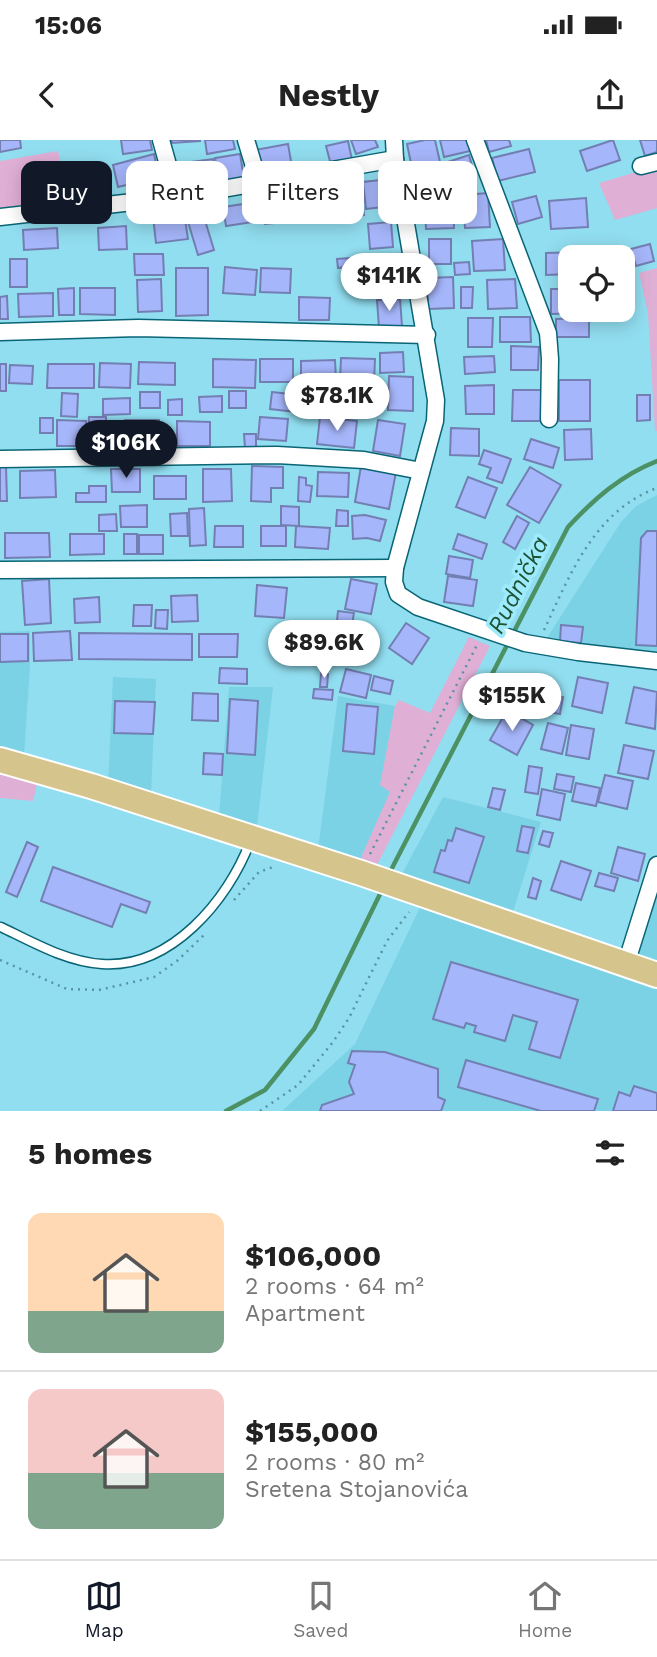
<!DOCTYPE html>
<meta charset="utf-8">
<style>
:root{--surface:#fff;--page:#f6f6f6;--text:#222;--muted:#767676;--line:#e0e0e0;--accent:#111827}
body{margin:0;font-family:"Work Sans",sans-serif;background:var(--page);color:var(--text);height:100vh;display:flex;flex-direction:column;font-size:26px;white-space:nowrap}
*{box-sizing:border-box;margin:0}
p{font-size:23px;color:var(--muted)}
.icon{flex:none;width:38px;height:38px;fill:none;stroke:currentColor;stroke-width:2;stroke-linecap:round;stroke-linejoin:round}
.map{position:relative;height:971px;overflow:hidden}
.drawer{display:flex;flex-direction:column;background:var(--surface);flex:1}
.drawer>*{flex:none}
.top-card{position:absolute;left:21px;top:21px;width:616px;height:63px;display:flex;gap:14px}
.tools{position:absolute;left:558px;top:105px;display:grid;gap:14px}
.tools a{display:grid;place-items:center;width:77px;height:77px;border-radius:14px;background:var(--surface);box-shadow:0 4px 18px #0003;font-size:35px}
.price{position:absolute;translate:-50% -60px;padding:0 16px;border-radius:24px;background:#fff;color:#222;font-size:23px;line-height:46px;filter:drop-shadow(0 2px 4px #0008)}
.price::after{content:'';position:absolute;left:50%;top:42px;width:21px;height:16px;margin-left:-10px;background:inherit;clip-path:polygon(0 0,100% 0,50% 100%)}
.price.current{background:var(--accent);color:#fff}
ul{padding:0;list-style:none}
li{display:flex;align-items:center;gap:21px;height:175px;padding:0 28px}
li+li{border-top:2px solid var(--line)}
li span{display:grid;place-items:center;flex:none;width:196px;height:140px;border-radius:14px;color:#555}
li>.icon{margin-inline-start:auto}
span .icon{width:84px;height:84px;fill:#fffc;stroke-width:1}
li b{font-size:30px}
h2{display:flex;justify-content:space-between;align-items:center;height:84px;padding:0 28px;font-size:30px}
.chip{padding:0 24px;border-radius:14px;background:var(--surface);box-shadow:0 4px 18px #0003;font-size:24px;line-height:63px}
.chip.current{background:var(--accent);color:#fff}
.status{display:flex;justify-content:space-between;align-items:center;height:49px;padding:0 35px;background:var(--surface);direction:ltr}
.status svg{height:19px;fill:currentColor}
header{display:flex;justify-content:space-between;align-items:center;height:91px;padding:0 28px;background:var(--surface);font-size:32px;font-weight:700}
.dock{display:flex;justify-content:space-around;align-items:center;height:98px;border-top:2px solid var(--line);background:var(--surface);font-size:19px;color:var(--muted)}
.dock a{display:grid;justify-items:center;gap:4px}
.dock .current{color:var(--accent)}
.map>svg:first-child{display:block}
.built{fill:#7bd2e5}
.green{fill:#e0afd6}
.lines{fill:none;stroke-linecap:round;stroke-linejoin:round}
.stream{stroke:#4c9164;stroke-width:4.5}
.building{fill:#a6b6fa;stroke:#737fb3;stroke-width:2}
.service-casing{stroke:#096575;stroke-width:11}
.minor-casing{stroke:#096575;stroke-width:19}
.primary-casing{stroke:#fff;stroke-width:28}
.path{stroke:#5994a2;stroke-width:2.5;stroke-dasharray:2 5;stroke-linecap:butt}
.service{stroke:#fff;stroke-width:8}
.minor{stroke:#fff;stroke-width:16}
.primary{stroke:#d5c58c;stroke-width:24}
.labels{text-anchor:middle;stroke-width:7;stroke-linejoin:round;paint-order:stroke}
.water-label{font-size:24px;font-style:italic;fill:#1f5333;stroke:#9eebfd}
</style>
<div class="status"><b>15:06</b><svg viewBox="0 0 49 12"><path d="M0 12V9h3v3zM5 12V6h3v6zM10 12V3h3v9zM15 12V0h3v12zM26 1h20v11H26zM47 4h2v5h-2z"/></svg></div>
<header><svg class="icon" aria-label="back" viewBox="0 0 24 24"><path d="M15 5l-7 7 7 7"/></svg>Nestly<svg class="icon" aria-label="share" viewBox="0 0 24 24"><path d="M12 15V3M7 8l5-5 5 5M5 13v7h14v-7"/></svg></header>
<div class="map">
<svg width="657" height="971" viewBox="0 0 657 971">
<rect width="100%" height="100%" fill="#91def0"/>
<g class="built">
<polygon points="657,355 657,511 545,501 621,382 636,366"/>
<polygon points="30,491 30,525 24,617 0,612 0,492"/>
<polygon points="113,537 156,539 151,655 108,645"/>
<polygon points="229,547 273,547 257,687 219,677"/>
<polygon points="338,556 395,566 381,645 391,651 360,720 318,710"/>
<polygon points="443,657 541,682 512,775 402,734"/>
<polygon points="657,751 657,824 636,818"/>
<polygon points="423,761 657,841 657,971 282,971 355,904"/>
</g>
<g class="green">
<polygon points="58,11 69,63 0,72 0,21"/>
<polygon points="657,26 657,68 615,80 599,43"/>
<polygon points="657,128 657,291 655,291 648,173 639,133"/>
<polygon points="469,497 490,506 377,725 360,720 390,652 380,645 395,566 399,560 430,573"/>
<polygon points="0,633 37,644 33,661 0,658"/>
</g>
<g class="lines">
<g class="stream">
<path d="M391 730 568 387C594 359 621 335 657 321"/>
<polyline points="226,971 265,950 314,889 381,752"/>
</g>
</g>
<g class="building">
<polygon points="0,0 20,0 21,8 0,12"/>
<polygon points="121,0 150,0 152,10 123,14"/>
<polygon points="172,0 200,0 200,1 172,3"/>
<polygon points="205,0 233,0 235,9 207,14"/>
<polygon points="351,0 375,0 378,7 356,14"/>
<polygon points="425,0 435,0 440,22 412,28 407,4"/>
<polygon points="440,0 467,0 470,11 444,17"/>
<polygon points="486,0 509,0 511,6 489,12"/>
<polygon points="613,0 620,20 587,31 580,11"/>
<polygon points="640,0 657,0 657,12 645,16"/>
<polygon points="348,1 352,20 331,25 326,6"/>
<polygon points="288,4 292,27 260,34 255,10"/>
<polygon points="529,9 535,32 498,41 492,18"/>
<polygon points="154,14 159,37 118,47 113,25"/>
<polygon points="240,14 244,38 220,42 215,18"/>
<polygon points="469,15 475,36 451,44 445,23"/>
<polygon points="213,19 216,42 185,46 182,23"/>
<polygon points="104,27 106,50 82,52 80,30"/>
<polygon points="389,39 392,66 366,69 363,42"/>
<polygon points="361,46 364,75 341,77 337,49"/>
<polygon points="331,52 335,78 301,82 297,56"/>
<polygon points="488,53 490,87 465,88 463,55"/>
<polygon points="536,56 542,77 518,84 512,62"/>
<polygon points="586,58 588,87 551,89 549,61"/>
<polygon points="291,59 293,81 265,84 263,61"/>
<polygon points="453,61 454,88 426,89 425,63"/>
<polygon points="250,63 253,82 226,86 223,67"/>
<polygon points="184,72 188,99 156,103 153,76"/>
<polygon points="204,77 214,110 198,115 188,82"/>
<polygon points="391,82 393,107 370,109 368,84"/>
<polygon points="126,86 127,109 99,110 98,88"/>
<polygon points="57,88 58,108 24,110 23,90"/>
<rect x="429" y="99" width="22" height="25"/>
<polygon points="503,99 505,130 474,131 472,101"/>
<polygon points="650,104 654,121 636,126 631,109"/>
<polygon points="581,112 581,117 570,117 570,134 546,135 546,113"/>
<polygon points="134,114 163,114 164,135 135,135"/>
<polygon points="365,117 366,135 345,136 345,127 338,128 337,119"/>
<rect x="10" y="119" width="17" height="28"/>
<polygon points="469,122 470,134 455,135 454,123"/>
<polygon points="401,124 403,150 374,152 372,126"/>
<polygon points="225,127 257,130 255,155 223,153"/>
<polygon points="176,128 208,128 208,175 176,176"/>
<polygon points="261,128 291,129 290,153 260,152"/>
<polygon points="453,137 454,168 428,169 427,138"/>
<polygon points="161,139 162,171 138,172 137,140"/>
<polygon points="515,139 517,168 488,169 487,140"/>
<polygon points="461,147 473,147 472,168 461,168"/>
<polygon points="74,148 74,175 59,175 58,149"/>
<polygon points="80,148 115,148 115,175 80,174"/>
<polygon points="551,149 570,149 570,170 587,170 587,173 551,174"/>
<polygon points="53,153 53,176 19,177 18,154"/>
<polygon points="7,156 8,179 0,179 0,157"/>
<polygon points="299,157 330,158 329,180 299,180"/>
<polygon points="400,159 402,186 379,188 377,160"/>
<polygon points="500,177 530,177 531,202 500,202"/>
<polygon points="468,178 493,178 492,207 468,207"/>
<polygon points="589,178 589,197 556,197 556,179"/>
<polygon points="511,206 539,207 538,230 511,230"/>
<polygon points="403,212 404,232 380,233 380,213"/>
<polygon points="494,216 495,232 465,234 464,217"/>
<polygon points="341,218 375,219 374,242 340,241"/>
<polygon points="213,219 256,220 255,248 213,247"/>
<rect x="260" y="219" width="33" height="23"/>
<polygon points="335,220 336,240 301,241 301,221"/>
<polygon points="139,222 175,223 175,245 138,244"/>
<polygon points="100,223 131,224 130,248 99,247"/>
<rect x="0" y="224" width="6" height="27"/>
<polygon points="48,224 94,224 94,248 47,248"/>
<polygon points="10,225 33,226 32,244 9,243"/>
<polygon points="389,236 413,237 413,271 388,270"/>
<rect x="559" y="240" width="31" height="41"/>
<polygon points="494,245 494,274 466,274 465,246"/>
<polygon points="352,246 377,247 376,274 352,274"/>
<polygon points="513,250 541,250 541,281 512,281"/>
<rect x="229" y="251" width="17" height="17"/>
<rect x="140" y="252" width="20" height="16"/>
<polygon points="272,252 299,255 296,272 270,269"/>
<polygon points="62,253 78,254 77,277 61,276"/>
<polygon points="637,255 650,255 650,280 637,281"/>
<polygon points="222,256 222,272 200,272 199,257"/>
<polygon points="130,258 130,274 103,275 103,259"/>
<polygon points="182,259 182,275 168,275 168,260"/>
<polygon points="89,277 106,277 106,296 88,295"/>
<polygon points="260,277 288,279 286,301 258,299"/>
<polygon points="320,277 357,281 354,308 317,304"/>
<rect x="40" y="278" width="13" height="15"/>
<polygon points="57,280 86,281 86,306 57,306"/>
<polygon points="125,280 159,280 159,305 126,306"/>
<polygon points="378,280 405,284 400,316 373,311"/>
<polygon points="177,281 210,282 210,306 177,306"/>
<polygon points="451,288 479,289 479,316 450,315"/>
<polygon points="591,289 592,319 565,320 564,290"/>
<polygon points="244,294 256,294 256,307 245,308"/>
<polygon points="531,299 559,308 553,328 524,319"/>
<polygon points="484,310 511,319 502,343 487,338 491,328 479,324"/>
<polygon points="0,326 6,326 7,361 0,361"/>
<polygon points="252,326 283,327 283,348 271,348 271,362 251,361"/>
<polygon points="361,326 396,332 389,369 355,362"/>
<polygon points="530,327 561,345 539,383 507,365"/>
<polygon points="111,329 140,329 140,352 112,352"/>
<polygon points="203,329 231,329 232,361 203,362"/>
<polygon points="55,330 56,357 20,358 20,331"/>
<polygon points="318,332 349,333 348,357 317,356"/>
<rect x="154" y="336" width="32" height="23"/>
<polygon points="299,337 306,338 306,345 312,346 310,362 298,361"/>
<polygon points="468,337 497,348 485,378 456,367"/>
<polygon points="89,346 106,346 106,362 76,362 76,353 89,353"/>
<polygon points="147,365 147,387 121,387 120,366"/>
<polygon points="281,366 299,367 299,386 281,385"/>
<polygon points="204,368 206,405 190,406 189,369"/>
<polygon points="337,370 348,371 348,386 336,386"/>
<polygon points="187,373 188,396 171,396 170,374"/>
<polygon points="116,374 117,391 99,391 99,375"/>
<polygon points="365,375 386,380 380,401 367,398 353,399 352,376"/>
<polygon points="517,376 529,383 515,409 503,402"/>
<polygon points="215,386 243,386 243,407 214,407"/>
<rect x="261" y="386" width="25" height="20"/>
<polygon points="296,386 330,388 328,409 295,407"/>
<polygon points="647,391 657,391 657,506 636,505 641,398"/>
<polygon points="5,393 49,393 50,417 5,418"/>
<polygon points="70,394 104,394 104,414 70,415"/>
<rect x="124" y="394" width="13" height="20"/>
<polygon points="458,394 487,404 482,419 453,409"/>
<rect x="139" y="395" width="24" height="19"/>
<polygon points="449,416 473,420 470,438 446,434"/>
<polygon points="448,436 477,440 473,466 444,462"/>
<polygon points="49,439 51,483 25,485 22,441"/>
<polygon points="351,439 377,444 371,474 345,469"/>
<polygon points="257,445 287,448 284,478 255,476"/>
<polygon points="197,455 198,481 172,482 171,456"/>
<polygon points="99,457 100,482 75,483 74,459"/>
<polygon points="134,465 152,465 151,486 133,486"/>
<polygon points="156,470 168,470 167,489 155,488"/>
<polygon points="338,471 354,473 352,484 337,481"/>
<polygon points="406,483 429,498 412,524 389,508"/>
<polygon points="561,485 583,487 581,503 560,501"/>
<polygon points="70,491 72,520 34,521 33,493"/>
<polygon points="79,493 192,494 192,520 79,519"/>
<polygon points="0,494 28,494 28,521 0,522"/>
<polygon points="199,494 238,494 237,517 199,517"/>
<polygon points="341,494 364,499 359,521 335,516"/>
<polygon points="220,528 247,529 247,544 219,543"/>
<polygon points="346,529 371,535 366,558 340,552"/>
<polygon points="321,533 328,534 327,547 320,547"/>
<polygon points="374,536 393,541 390,554 371,550"/>
<polygon points="578,537 608,543 602,573 572,566"/>
<polygon points="634,547 657,552 655,589 626,583"/>
<polygon points="314,549 333,550 332,560 313,558"/>
<polygon points="193,553 218,554 218,581 192,580"/>
<polygon points="551,555 563,557 560,574 548,572"/>
<polygon points="230,559 258,561 255,615 227,613"/>
<polygon points="115,561 155,562 153,594 114,593"/>
<polygon points="347,564 378,567 374,614 343,611"/>
<polygon points="507,570 533,585 517,615 490,600"/>
<polygon points="548,583 568,588 562,614 541,609"/>
<polygon points="571,585 594,589 589,619 566,615"/>
<polygon points="624,605 654,611 648,639 618,633"/>
<polygon points="204,613 223,614 222,635 203,634"/>
<polygon points="529,626 542,628 538,654 525,652"/>
<polygon points="557,634 574,637 571,652 554,649"/>
<polygon points="605,635 633,641 627,669 598,662"/>
<polygon points="576,643 600,648 596,666 572,661"/>
<polygon points="493,648 505,650 500,670 488,667"/>
<polygon points="542,649 565,654 560,680 537,675"/>
<polygon points="522,686 534,688 528,713 517,711"/>
<polygon points="456,688 484,697 469,743 434,732 441,710 445,711 448,700 452,701"/>
<polygon points="543,691 553,693 549,707 539,704"/>
<polygon points="27,702 38,707 17,757 6,752"/>
<polygon points="618,707 645,714 638,741 611,733"/>
<polygon points="561,721 591,731 581,760 551,750"/>
<polygon points="53,727 150,762 146,773 121,764 112,787 41,761"/>
<polygon points="599,733 618,738 614,751 595,746"/>
<polygon points="533,738 541,741 536,759 528,757"/>
<polygon points="451,822 578,860 560,918 529,909 537,882 513,875 505,901 474,892 476,886 466,883 464,888 433,879"/>
<polygon points="352,911 385,912 438,929 438,957 445,960 441,971 320,971 322,965 354,954 349,942 355,925 348,923"/>
<polygon points="466,920 598,959 594,971 541,971 458,947"/>
<polygon points="634,946 657,953 657,971 613,971 619,952 630,956"/>
</g>
<g class="lines">
<g class="service-casing">
<path id="service" d="M1 787C32 802 67 822 102 824 171 829 228 760 250 702"/>
</g>
<g class="minor-casing">
<g id="minor">
<polyline points="161,0 177,57"/>
<polyline points="246,0 259,43"/>
<polyline points="394,0 395,19 436,260 435,281 395,428 394,442 398,454 418,467 525,503 578,512 657,521"/>
<polyline points="475,0 548,193 550,219 549,279"/>
<polyline points="641,26 657,22"/>
<polyline points="0,77 177,57 395,19"/>
<polyline points="0,192 138,188 427,195"/>
<polyline points="0,319 277,315 364,320 421,331"/>
<polyline points="0,430 395,428"/>
<polyline points="626,824 657,725"/>
</g>
</g>
<g class="primary-casing">
<polyline id="primary" points="0,620 91,646 361,733 657,835"/>
</g>
<g class="path">
<polyline points="39,57 34,26 53,23 58,55 56,55"/>
<path d="M544 490C570 435 594 371 657 348"/>
<polyline points="370,714 477,505"/>
<polyline points="234,760 259,732 273,727"/>
<polyline points="0,820 67,849 99,850 154,837 177,821 204,795"/>
<polyline points="260,971 298,945 333,902 349,878 387,801 409,772"/>
</g>
<use href="#service" class="service"/>
<use href="#minor" class="minor"/>
<use href="#primary" class="primary"/>
</g>
<g class="labels">
<g class="water-label">
<text transform="translate(518 445) rotate(-63)" y="8">Rudnička</text>
</g>
</g>
</svg>
<div class="tools">
<a><svg class="icon" aria-label="locate" viewBox="0 0 24 24"><circle cx="12" cy="12" r="6"/><path d="M12 2v4M12 18v4M2 12h4M18 12h4"/></svg></a>
</div>
<b class="price" style="left:389px;top:173px">$141K</b>
<b class="price" style="left:337px;top:293px">$78.1K</b>
<b class="price current" style="left:126px;top:340px">$106K</b>
<b class="price" style="left:324px;top:540px">$89.6K</b>
<b class="price" style="left:512px;top:593px">$155K</b>
<div class="top-card">
<a class="chip current">Buy</a>
<a class="chip">Rent</a>
<a class="chip">Filters</a>
<a class="chip">New</a>
</div>
</div>
<section class="drawer">
<h2>5 homes<svg class="icon" aria-label="filters" viewBox="0 0 24 24"><path d="M4 7h16M4 17h16"/><circle cx="9" cy="7" r="2"/><circle cx="15" cy="17" r="2"/></svg></h2>
<ul>
<li><span style="background:linear-gradient(#ffd9b3 70%,#7fa58c 0)"><svg class="icon" aria-label="home" viewBox="0 0 24 24"><path d="M3 11l9-7 9 7M6 9v11h12V9"/></svg></span><div><b>$106,000</b><p>2 rooms · 64 m²</p><p>Apartment</p></div></li>
<li><span style="background:linear-gradient(#f6c9c9 60%,#7fa58c 0)"><svg class="icon" aria-label="home" viewBox="0 0 24 24"><path d="M3 11l9-7 9 7M6 9v11h12V9"/></svg></span><div><b>$155,000</b><p>2 rooms · 80 m²</p><p>Sretena Stojanovića</p></div></li>
</ul>
</section>
<nav class="dock">
<a class="current"><svg class="icon" aria-label="map" viewBox="0 0 24 24"><path d="M3 6l6-2 6 2 6-2v14l-6 2-6-2-6 2zM9 4v14M15 6v14"/></svg>Map</a>
<a><svg class="icon" aria-label="saved" viewBox="0 0 24 24"><path d="M7 4h10v16l-5-4-5 4z"/></svg>Saved</a>
<a><svg class="icon" aria-label="home" viewBox="0 0 24 24"><path d="M3 11l9-7 9 7M6 9v11h12V9"/></svg>Home</a>
</nav>
